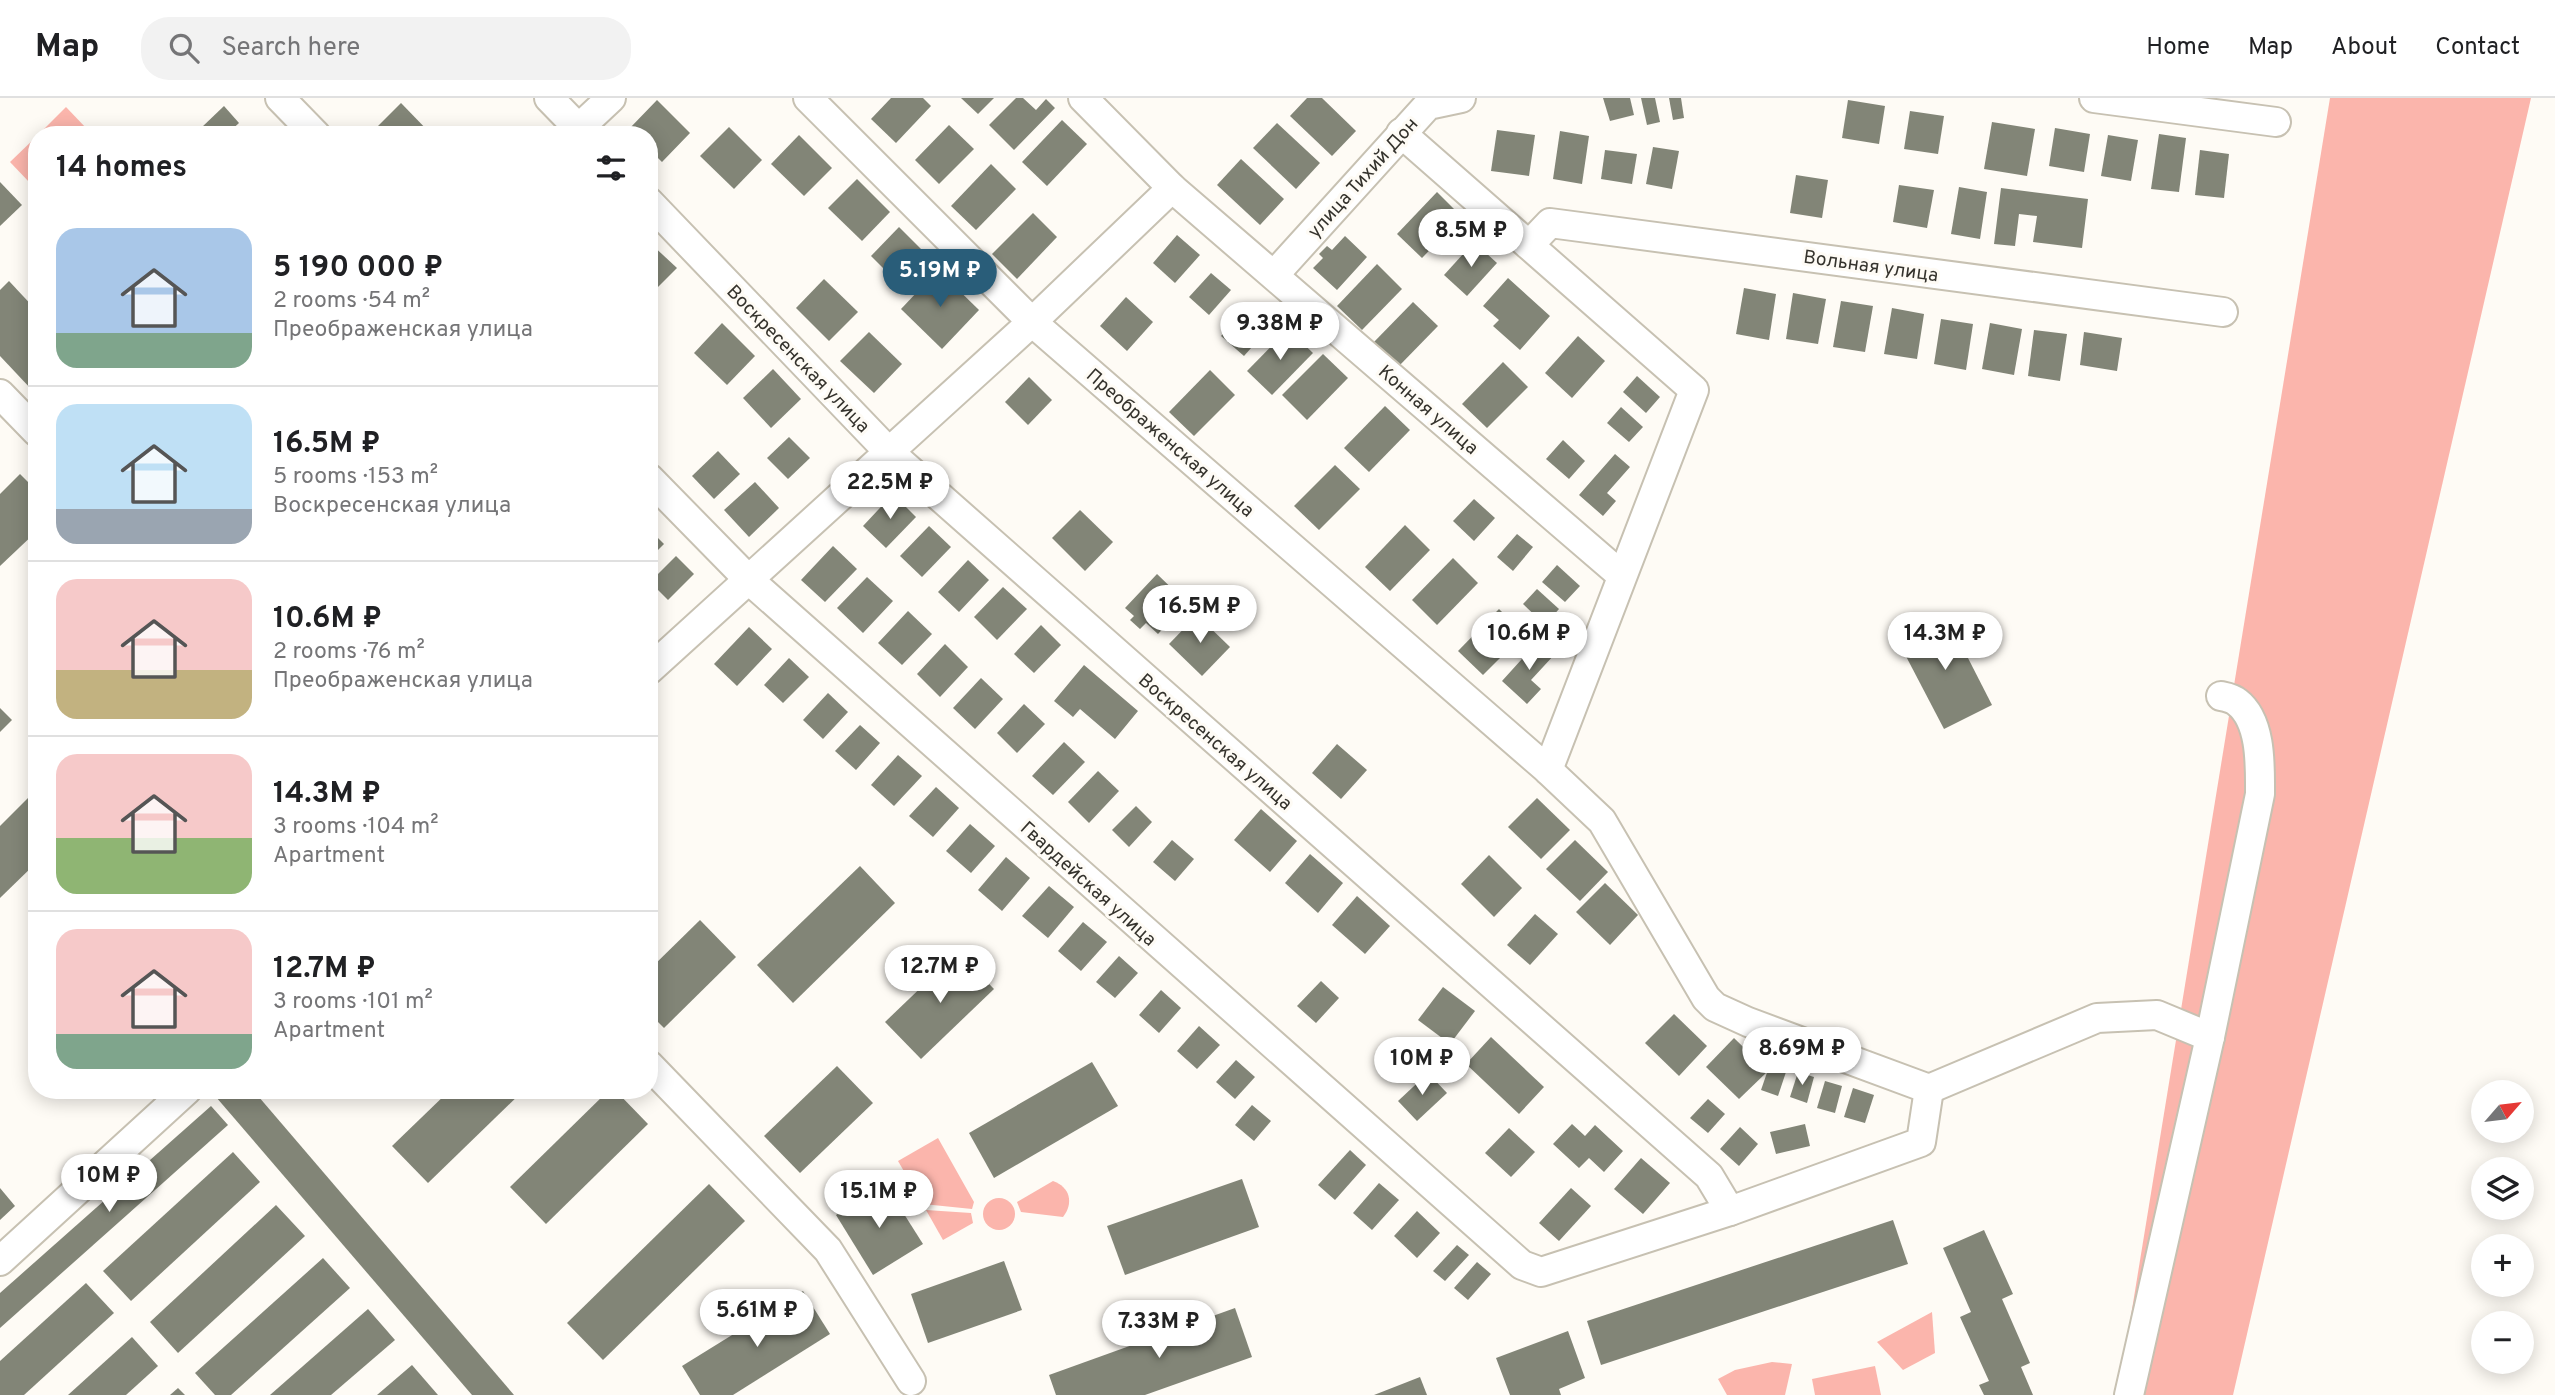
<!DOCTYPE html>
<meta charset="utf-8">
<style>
:root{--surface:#fff;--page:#f2f2f2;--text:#202124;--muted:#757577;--line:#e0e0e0;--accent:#295d79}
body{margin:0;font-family:Overpass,sans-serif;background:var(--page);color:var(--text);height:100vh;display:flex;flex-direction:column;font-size:26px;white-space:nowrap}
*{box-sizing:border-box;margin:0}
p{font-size:23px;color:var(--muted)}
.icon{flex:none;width:38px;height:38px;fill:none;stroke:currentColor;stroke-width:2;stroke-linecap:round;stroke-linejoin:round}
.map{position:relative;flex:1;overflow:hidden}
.drawer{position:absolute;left:28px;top:28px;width:630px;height:973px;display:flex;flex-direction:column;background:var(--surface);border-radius:28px;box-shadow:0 4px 18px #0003}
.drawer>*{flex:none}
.needle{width:46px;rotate:62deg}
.tools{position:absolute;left:2471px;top:982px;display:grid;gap:14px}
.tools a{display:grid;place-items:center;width:63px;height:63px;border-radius:50%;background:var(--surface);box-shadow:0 4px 18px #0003;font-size:35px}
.price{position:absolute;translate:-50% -60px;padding:0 16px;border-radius:24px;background:#fff;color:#222;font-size:23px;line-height:46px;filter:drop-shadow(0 2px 4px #0008)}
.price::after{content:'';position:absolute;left:50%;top:42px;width:21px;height:16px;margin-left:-10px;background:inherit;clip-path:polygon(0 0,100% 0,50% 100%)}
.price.current{background:var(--accent);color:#fff}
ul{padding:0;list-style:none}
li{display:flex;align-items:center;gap:21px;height:175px;padding:0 28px}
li+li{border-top:2px solid var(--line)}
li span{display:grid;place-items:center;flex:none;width:196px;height:140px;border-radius:21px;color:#555}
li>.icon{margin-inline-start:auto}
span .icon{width:84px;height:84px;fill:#fffc;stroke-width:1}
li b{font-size:30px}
h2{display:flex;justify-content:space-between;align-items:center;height:84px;padding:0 28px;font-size:30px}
header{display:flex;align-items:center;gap:42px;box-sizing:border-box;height:98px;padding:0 35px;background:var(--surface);border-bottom:2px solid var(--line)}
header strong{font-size:33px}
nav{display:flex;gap:38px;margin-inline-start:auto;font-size:24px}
.search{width:490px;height:63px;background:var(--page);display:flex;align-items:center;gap:18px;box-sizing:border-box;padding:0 24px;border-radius:28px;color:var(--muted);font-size:26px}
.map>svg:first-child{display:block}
.green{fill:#fbb5ac}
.building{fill:#828577}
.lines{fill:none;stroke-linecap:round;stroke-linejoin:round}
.minor-casing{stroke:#c7c1b2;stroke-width:32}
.minor{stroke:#fff;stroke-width:28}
.labels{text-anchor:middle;stroke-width:6;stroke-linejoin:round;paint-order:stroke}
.street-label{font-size:19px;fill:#35332d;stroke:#fefbf5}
</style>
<header>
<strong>Map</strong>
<div class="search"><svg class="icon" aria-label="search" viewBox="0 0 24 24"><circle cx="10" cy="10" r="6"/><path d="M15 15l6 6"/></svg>Search here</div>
<nav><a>Home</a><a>Map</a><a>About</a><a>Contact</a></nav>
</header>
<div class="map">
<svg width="2555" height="1297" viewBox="0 0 2555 1297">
<rect width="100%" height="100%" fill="#fefbf5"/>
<g class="green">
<polygon points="2330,0 2531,0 2233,1297 2118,1297"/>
<polygon points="66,9 87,31 80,37 38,37"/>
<polygon points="37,38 37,79 30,85 10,64"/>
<polygon points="938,1040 974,1104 972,1111 923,1106 898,1063"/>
<path d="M1053 1083C1070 1089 1074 1105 1063 1119L1021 1114 1017 1104Z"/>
<circle cx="999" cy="1116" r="16"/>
<polygon points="926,1112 971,1115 973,1125 943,1142"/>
<polygon points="1932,1214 1935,1255 1903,1272 1877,1244"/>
<polygon points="1772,1264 1792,1266 1785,1297 1727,1297 1718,1281 1735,1272"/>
<polygon points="1875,1268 1881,1297 1815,1297 1812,1281"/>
</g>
<g class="building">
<polygon points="891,0 923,0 931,8 896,45 871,21"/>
<polygon points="961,0 994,0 978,16"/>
<polygon points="1016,0 1023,0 1036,12 1046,1 1055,10 1014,52 989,27"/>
<polygon points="1307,0 1322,0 1356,33 1332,58 1290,18"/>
<polygon points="1603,0 1630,0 1634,17 1610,23"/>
<polygon points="1641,0 1655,0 1660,24 1647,27"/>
<polygon points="1669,0 1681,0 1684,20 1673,22"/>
<polygon points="657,2 690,35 662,64 649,51 649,37 635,37 629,31"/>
<polygon points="1848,2 1885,8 1879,46 1842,40"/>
<polygon points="401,5 432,37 369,37"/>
<polygon points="224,8 239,25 226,37 208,37 201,30"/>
<polygon points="1910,13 1944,18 1938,56 1904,51"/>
<polygon points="1062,22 1087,46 1047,88 1022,64"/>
<polygon points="1992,24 2035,31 2027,78 1984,71"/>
<polygon points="1277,25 1320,65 1296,91 1253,50"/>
<polygon points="949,27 974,51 939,86 915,62"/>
<polygon points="729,29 762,62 734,91 700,58"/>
<polygon points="2055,30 2090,36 2084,74 2049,68"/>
<polygon points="1497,32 1535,37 1529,78 1491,73"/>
<polygon points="1560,33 1589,38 1582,86 1553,81"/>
<polygon points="2159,36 2186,40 2179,94 2151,91"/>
<polygon points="799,37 832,70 804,98 771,66"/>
<polygon points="2108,37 2138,42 2131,83 2101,78"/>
<polygon points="1653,49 1679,53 1672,91 1646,86"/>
<polygon points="1605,52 1637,56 1632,86 1601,81"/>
<polygon points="2200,52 2229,56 2224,100 2195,97"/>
<polygon points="1241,61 1284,101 1260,127 1217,87"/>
<polygon points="991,66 1016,91 976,132 951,108"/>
<polygon points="1796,77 1828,82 1822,120 1790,115"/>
<polygon points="857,81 890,114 862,143 828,110"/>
<polygon points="0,84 22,107 0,128"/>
<polygon points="1899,87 1934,92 1927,130 1893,124"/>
<polygon points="1959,89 1987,94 1980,141 1951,136"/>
<polygon points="2001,90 2088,101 2082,150 2033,144 2037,118 2019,116 2015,148 1994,146"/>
<polygon points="1437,94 1462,119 1422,160 1397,136"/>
<polygon points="1033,115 1057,139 1017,181 992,156"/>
<polygon points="899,129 932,162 904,191 871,158"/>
<polygon points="1177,137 1200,157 1175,185 1153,165"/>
<polygon points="1345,138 1367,159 1337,192 1313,170 1323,160 1319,156 1327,148 1332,152"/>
<polygon points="649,144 677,170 649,198"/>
<polygon points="1474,144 1497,165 1467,198 1444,177"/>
<polygon points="1377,166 1402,191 1362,232 1337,208"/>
<polygon points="938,172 979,212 942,251 901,211"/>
<polygon points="1211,175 1231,192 1209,217 1189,199"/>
<polygon points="1508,180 1550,218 1520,252 1493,228 1499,222 1483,208"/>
<polygon points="824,181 858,214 829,243 796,210"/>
<polygon points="9,183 37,213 37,288 32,292 0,258 0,192"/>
<polygon points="1744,190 1776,196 1769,242 1736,236"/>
<polygon points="1793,195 1826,201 1818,246 1786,241"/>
<polygon points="1126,199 1153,224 1127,253 1100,228"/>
<polygon points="1841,203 1873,208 1865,254 1833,249"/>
<polygon points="1413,204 1438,228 1398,269 1373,245"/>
<polygon points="1892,210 1924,216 1917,261 1884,256"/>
<polygon points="1244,212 1267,232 1244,258 1221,238"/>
<polygon points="1941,221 1973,226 1966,272 1934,266"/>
<polygon points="722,225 755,258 727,287 694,255"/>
<polygon points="1990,225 2022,231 2014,277 1982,271"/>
<polygon points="1288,231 1313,255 1272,297 1247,273"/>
<polygon points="2034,232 2067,236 2060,283 2028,278"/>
<polygon points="869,234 902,266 874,295 840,263"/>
<polygon points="2084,234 2122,240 2117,273 2080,267"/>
<polygon points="1578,238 1605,263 1572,300 1545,275"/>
<polygon points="1323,256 1348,280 1307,322 1282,297"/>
<polygon points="1503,264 1528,289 1487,330 1462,306"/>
<polygon points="773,271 801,301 771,330 743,300"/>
<polygon points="1210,272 1235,297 1194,338 1169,314"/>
<polygon points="1637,278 1660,299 1646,315 1623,294"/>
<polygon points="1029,279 1052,302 1028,327 1005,304"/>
<polygon points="1385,308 1410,332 1369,374 1344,350"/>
<polygon points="1621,309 1643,329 1629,344 1607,325"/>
<polygon points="789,339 810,360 788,381 767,360"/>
<polygon points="1563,342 1585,363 1569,381 1546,361"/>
<polygon points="718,353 740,376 714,401 692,378"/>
<polygon points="1615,356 1630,369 1607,395 1616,403 1603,418 1579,397"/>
<polygon points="1335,367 1360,391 1319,432 1294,408"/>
<polygon points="20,376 37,393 37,433 0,468 0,396"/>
<polygon points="755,384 779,410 749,439 724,412"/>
<polygon points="893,396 916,419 886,450 863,428"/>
<polygon points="1474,401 1495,420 1474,443 1453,423"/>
<polygon points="1080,412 1113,444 1085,473 1052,440"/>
<polygon points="1405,427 1430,452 1390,493 1365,469"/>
<polygon points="929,428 951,449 922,479 900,458"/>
<polygon points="649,431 664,446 649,461"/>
<polygon points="1517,436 1533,449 1513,473 1497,459"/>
<polygon points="833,448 857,471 825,504 801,482"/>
<polygon points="676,458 694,476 668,502 650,484"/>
<polygon points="1453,460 1478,485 1437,527 1412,502"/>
<polygon points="968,462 989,482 959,514 938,494"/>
<polygon points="1557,467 1580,488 1565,504 1542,484"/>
<polygon points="1157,476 1187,505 1158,536 1146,525 1140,531 1130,522 1134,518 1125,510"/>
<polygon points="867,479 893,503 863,535 837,510"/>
<polygon points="1003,489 1027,511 997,542 974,519"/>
<polygon points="1537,491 1559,511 1545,527 1523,506"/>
<polygon points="1499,511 1524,536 1483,577 1458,553"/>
<polygon points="908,513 932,536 902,567 878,545"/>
<polygon points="1197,517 1230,549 1202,578 1169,546"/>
<polygon points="1946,517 1992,607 1944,631 1898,543"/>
<polygon points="1041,527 1061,547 1034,575 1014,556"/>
<polygon points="749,529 772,551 737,588 714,566"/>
<polygon points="1539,542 1555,556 1531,582 1541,591 1527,606 1502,583"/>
<polygon points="945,546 968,569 940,599 917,576"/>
<polygon points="789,560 809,579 783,605 764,587"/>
<polygon points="1084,567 1138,613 1115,641 1080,611 1073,619 1054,603"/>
<polygon points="981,580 1003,601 975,631 953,610"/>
<polygon points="828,595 848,614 823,641 803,622"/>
<polygon points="1024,606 1045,626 1017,655 997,635"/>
<polygon points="0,610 12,622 0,634"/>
<polygon points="860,627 880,645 856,672 835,653"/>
<polygon points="1064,644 1085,664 1053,697 1032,678"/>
<polygon points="1337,646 1367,672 1341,701 1312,675"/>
<polygon points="898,657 922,678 894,708 871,687"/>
<polygon points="1098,673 1119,693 1089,725 1068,704"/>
<polygon points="936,689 959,710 933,739 909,718"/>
<polygon points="29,699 37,707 37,764 0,800 0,728"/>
<polygon points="1537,700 1570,732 1541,761 1508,729"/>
<polygon points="1136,708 1152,724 1129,749 1112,732"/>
<polygon points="1261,711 1297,743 1270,774 1234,742"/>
<polygon points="970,726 995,748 971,775 946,753"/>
<polygon points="1172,742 1194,761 1175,783 1153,764"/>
<polygon points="1575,742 1608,774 1580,803 1546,771"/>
<polygon points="1310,756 1343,785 1318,815 1285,785"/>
<polygon points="1489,757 1522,790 1494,819 1461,786"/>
<polygon points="1006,759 1030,780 1002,813 978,792"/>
<polygon points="860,768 895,805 793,905 757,867"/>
<polygon points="1605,785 1638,817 1610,847 1576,814"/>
<polygon points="1049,788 1074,809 1048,840 1022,818"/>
<polygon points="1357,798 1390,828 1365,856 1332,827"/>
<polygon points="1535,816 1558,836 1530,867 1507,847"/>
<polygon points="700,822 736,859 664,930 649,915 649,872"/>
<polygon points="1083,824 1107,844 1081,873 1058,853"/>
<polygon points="958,854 994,891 921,961 885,924"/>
<polygon points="1119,858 1138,875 1115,900 1096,884"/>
<polygon points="1321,883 1339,900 1316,925 1297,908"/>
<polygon points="1443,889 1475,913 1450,946 1418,922"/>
<polygon points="1161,892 1181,910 1159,935 1139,917"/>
<polygon points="1674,916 1707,948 1679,978 1645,945"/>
<polygon points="1199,928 1220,947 1197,971 1177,953"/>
<polygon points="1491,939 1544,989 1519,1016 1466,966"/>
<polygon points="1734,940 1768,973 1739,1001 1706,969"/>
<polygon points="1236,962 1255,979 1235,1001 1216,984"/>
<polygon points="1771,963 1788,968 1778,998 1761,992"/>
<polygon points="1092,964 1118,1008 994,1080 969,1035"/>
<polygon points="837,968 873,1005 800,1075 764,1038"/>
<polygon points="1798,974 1814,979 1807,1005 1790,999"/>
<polygon points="1428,975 1447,995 1417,1023 1398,1003"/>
<polygon points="1825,983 1842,988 1835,1015 1817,1010"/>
<polygon points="1853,990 1874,997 1865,1025 1844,1019"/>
<polygon points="224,992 253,992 514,1297 472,1297 216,999"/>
<polygon points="450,992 524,992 428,1085 392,1048"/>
<polygon points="609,992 615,992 648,1026 546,1126 510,1089"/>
<polygon points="1708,1001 1725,1016 1708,1035 1690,1020"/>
<polygon points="1252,1007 1271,1023 1254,1043 1235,1027"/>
<polygon points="211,1008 228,1027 0,1230 0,1195"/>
<polygon points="1572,1026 1585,1038 1595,1027 1623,1053 1604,1074 1589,1060 1579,1070 1553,1046"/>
<polygon points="1805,1026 1810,1048 1776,1056 1770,1034"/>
<polygon points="1740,1029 1758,1046 1739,1068 1720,1051"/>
<polygon points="1509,1030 1535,1054 1511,1079 1485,1055"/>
<polygon points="1350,1052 1366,1067 1335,1102 1318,1087"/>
<polygon points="233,1054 260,1084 131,1203 103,1173"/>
<polygon points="1641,1060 1670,1085 1643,1116 1614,1091"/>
<polygon points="1242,1081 1259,1129 1125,1177 1107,1128"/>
<polygon points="1379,1085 1399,1102 1372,1132 1353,1115"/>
<polygon points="709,1086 745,1123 603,1262 567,1225"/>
<polygon points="885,1086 923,1146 873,1177 836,1117"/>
<polygon points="0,1090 15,1108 0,1122"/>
<polygon points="1571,1090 1591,1108 1559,1143 1539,1125"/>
<polygon points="276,1107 305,1138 178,1255 150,1224"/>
<polygon points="1417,1113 1440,1135 1417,1160 1394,1138"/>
<polygon points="1893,1122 1908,1166 1601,1267 1587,1223"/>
<polygon points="1984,1132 2013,1196 2002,1201 2030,1265 2021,1269 2033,1297 1984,1297 1979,1287 1989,1283 1960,1219 1971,1214 1943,1150"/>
<polygon points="1457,1147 1469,1157 1445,1183 1433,1173"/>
<polygon points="323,1160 350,1190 231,1297 215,1297 195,1275"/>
<polygon points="1004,1163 1022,1212 928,1245 911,1196"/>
<polygon points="1477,1164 1491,1176 1468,1202 1454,1190"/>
<polygon points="86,1185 114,1215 24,1297 0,1297 0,1263"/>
<polygon points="803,1193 830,1236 733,1297 700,1297 682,1268"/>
<polygon points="1235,1210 1252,1259 1145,1297 1056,1297 1049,1277"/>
<polygon points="368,1211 395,1242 331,1297 270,1297"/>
<polygon points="1568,1233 1585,1280 1559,1291 1561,1297 1510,1297 1496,1260"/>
<polygon points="132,1239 158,1268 126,1297 68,1297"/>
<polygon points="412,1267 438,1297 377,1297"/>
<polygon points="1420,1279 1427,1297 1374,1297"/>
<polygon points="178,1290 185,1297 170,1297"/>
</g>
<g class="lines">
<g class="minor-casing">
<g id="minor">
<polyline points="280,0 316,37"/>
<polyline points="549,0 585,37"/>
<polyline points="808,0 1032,224 1548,672 1602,723 1706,900 1715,909 1748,924 1929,991 2097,920 2157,917 2210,939"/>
<polyline points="1083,0 1172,90 1621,477"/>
<polyline points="2094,0 2276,24"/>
<polyline points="579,30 611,0"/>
<polyline points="1401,35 1694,292 1548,672"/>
<polyline points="649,104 888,353 1709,1078 1730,1113"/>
<polyline points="1529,147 1550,125 2223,214"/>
<polyline points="1274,177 1428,7 1461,0"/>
<polyline points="0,296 37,334"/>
<polyline points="649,380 748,481 1522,1167 1541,1174 1730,1113 1921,1044 1929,991"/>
<polyline points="649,572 1032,224 1172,90"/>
<polyline points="649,967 828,1152 911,1283"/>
<polyline points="0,1163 187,992"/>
<path d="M2129 1297 2210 939 2260 696C2260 669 2262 623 2237 604 2234 601 2226 599 2221 598"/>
</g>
</g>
<use href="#minor" class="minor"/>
</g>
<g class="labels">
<g class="street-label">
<text transform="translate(1362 79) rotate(-48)" y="7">улица Тихий Дон</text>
<text transform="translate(1871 167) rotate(8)" y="7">Вольная улица</text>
<text transform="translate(799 260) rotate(46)" y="7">Воскресенская улица</text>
<text transform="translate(1429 311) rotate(41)" y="7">Конная улица</text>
<text transform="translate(1171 344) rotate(41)" y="7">Преображенская улица</text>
<text transform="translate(1216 643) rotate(41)" y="7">Воскресенская улица</text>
<text transform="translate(1089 785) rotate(42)" y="7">Гвардейская улица</text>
</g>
</g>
</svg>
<div class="tools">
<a><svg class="needle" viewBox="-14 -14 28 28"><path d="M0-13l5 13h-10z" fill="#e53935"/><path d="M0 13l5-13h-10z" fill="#757577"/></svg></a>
<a><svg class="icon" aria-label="layers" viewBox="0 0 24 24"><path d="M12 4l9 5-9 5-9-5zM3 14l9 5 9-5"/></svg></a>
<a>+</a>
<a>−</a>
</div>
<b class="price" style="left:1471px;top:171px">8.5M ₽</b>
<b class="price current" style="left:940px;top:211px">5.19M ₽</b>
<b class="price" style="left:1280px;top:264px">9.38M ₽</b>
<b class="price" style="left:890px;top:423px">22.5M ₽</b>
<b class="price" style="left:1200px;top:547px">16.5M ₽</b>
<b class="price" style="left:1529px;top:574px">10.6M ₽</b>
<b class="price" style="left:1945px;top:574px">14.3M ₽</b>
<b class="price" style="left:940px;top:907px">12.7M ₽</b>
<b class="price" style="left:1802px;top:989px">8.69M ₽</b>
<b class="price" style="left:1422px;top:999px">10M ₽</b>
<b class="price" style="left:109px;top:1116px">10M ₽</b>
<b class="price" style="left:879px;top:1132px">15.1M ₽</b>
<b class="price" style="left:757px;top:1251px">5.61M ₽</b>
<b class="price" style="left:1159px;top:1262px">7.33M ₽</b>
<section class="drawer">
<h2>14 homes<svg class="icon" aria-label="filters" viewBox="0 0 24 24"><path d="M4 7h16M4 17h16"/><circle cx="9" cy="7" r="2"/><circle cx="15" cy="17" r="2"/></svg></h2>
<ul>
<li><span style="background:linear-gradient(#a9c7e8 75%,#7fa58c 0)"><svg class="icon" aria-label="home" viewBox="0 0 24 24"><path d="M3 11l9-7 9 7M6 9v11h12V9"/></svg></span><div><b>5 190 000 ₽</b><p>2 rooms · 54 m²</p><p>Преображенская улица</p></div></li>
<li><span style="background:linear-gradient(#bfe0f5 75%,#9aa5b1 0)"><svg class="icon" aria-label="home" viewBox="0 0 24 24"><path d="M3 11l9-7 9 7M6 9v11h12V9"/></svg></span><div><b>16.5M ₽</b><p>5 rooms · 153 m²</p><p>Воскресенская улица</p></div></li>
<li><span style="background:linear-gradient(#f6c9c9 65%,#c2b280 0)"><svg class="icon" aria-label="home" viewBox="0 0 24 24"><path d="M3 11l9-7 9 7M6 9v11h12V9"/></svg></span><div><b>10.6M ₽</b><p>2 rooms · 76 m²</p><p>Преображенская улица</p></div></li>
<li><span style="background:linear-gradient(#f6c9c9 60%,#8fb573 0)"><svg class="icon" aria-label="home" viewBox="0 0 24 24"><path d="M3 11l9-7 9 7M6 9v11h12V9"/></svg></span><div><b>14.3M ₽</b><p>3 rooms · 104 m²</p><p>Apartment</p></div></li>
<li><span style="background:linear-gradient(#f6c9c9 75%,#7fa58c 0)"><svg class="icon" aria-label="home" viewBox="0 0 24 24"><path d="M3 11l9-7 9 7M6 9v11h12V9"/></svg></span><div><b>12.7M ₽</b><p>3 rooms · 101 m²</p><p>Apartment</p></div></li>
</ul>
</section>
</div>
